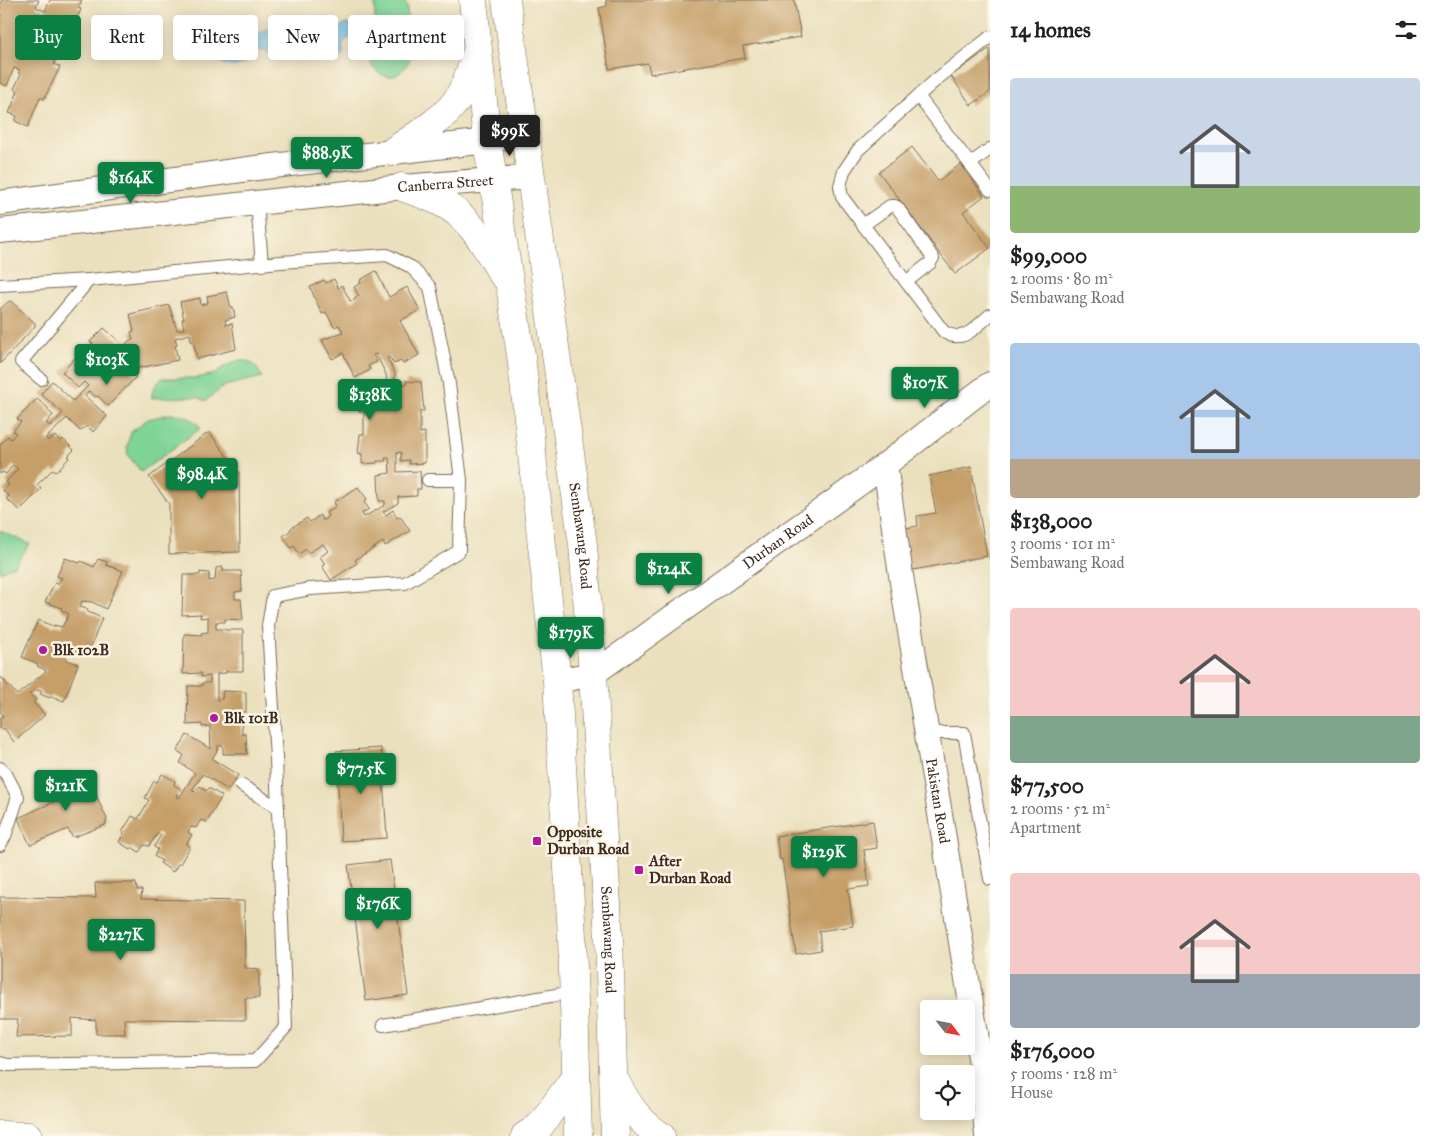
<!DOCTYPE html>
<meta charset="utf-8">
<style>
:root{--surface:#fff;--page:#f6f6f6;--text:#202124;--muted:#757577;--accent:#0b8043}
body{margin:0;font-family:"IM FELL Great Primer",serif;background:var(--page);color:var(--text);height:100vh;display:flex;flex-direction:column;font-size:19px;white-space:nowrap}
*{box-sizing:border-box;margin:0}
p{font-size:16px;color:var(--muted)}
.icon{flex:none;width:28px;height:28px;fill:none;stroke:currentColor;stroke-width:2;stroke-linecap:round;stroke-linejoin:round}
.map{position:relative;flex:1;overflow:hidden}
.sheet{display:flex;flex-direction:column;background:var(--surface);width:450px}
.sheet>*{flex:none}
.banner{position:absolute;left:15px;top:15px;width:475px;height:45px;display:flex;gap:10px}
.needle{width:32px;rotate:122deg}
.fabs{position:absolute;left:920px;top:1000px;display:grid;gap:10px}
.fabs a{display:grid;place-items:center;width:55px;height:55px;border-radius:5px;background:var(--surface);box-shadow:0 2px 12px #0003;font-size:25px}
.price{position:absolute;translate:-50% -42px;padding:0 11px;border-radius:5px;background:var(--accent);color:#fff;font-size:16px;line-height:32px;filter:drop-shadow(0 1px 2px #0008)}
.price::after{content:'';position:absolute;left:50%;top:30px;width:15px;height:11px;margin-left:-8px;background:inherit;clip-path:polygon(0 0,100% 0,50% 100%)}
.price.active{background:#222;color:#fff}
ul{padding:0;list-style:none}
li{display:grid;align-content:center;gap:10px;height:265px;padding:0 20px}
li span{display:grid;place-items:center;height:155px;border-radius:5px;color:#555}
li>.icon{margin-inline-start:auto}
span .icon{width:90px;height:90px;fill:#fffc;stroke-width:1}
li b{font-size:21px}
h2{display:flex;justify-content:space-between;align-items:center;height:60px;padding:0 20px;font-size:21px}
.chip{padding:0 18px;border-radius:5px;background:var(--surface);box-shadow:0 2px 12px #0003;font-size:18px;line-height:45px}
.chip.active{background:var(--accent);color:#fff}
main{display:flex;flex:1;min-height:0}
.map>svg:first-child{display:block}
.green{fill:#7ed396;stroke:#5c7e5a}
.water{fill:#6dc1e9;stroke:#547684}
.building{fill:#c59e67}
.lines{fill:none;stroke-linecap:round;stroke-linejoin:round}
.lane-casing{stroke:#786a56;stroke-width:14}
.street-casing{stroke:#786a56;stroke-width:26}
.primary-casing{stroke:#786a56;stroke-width:29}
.lane{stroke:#fff;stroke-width:12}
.street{stroke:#fff;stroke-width:24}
.primary{stroke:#fff;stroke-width:28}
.poi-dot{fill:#b5179e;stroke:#fcf5e5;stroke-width:2}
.labels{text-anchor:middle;stroke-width:5;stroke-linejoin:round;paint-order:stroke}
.street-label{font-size:15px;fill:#3b2a1e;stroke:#fcf5e5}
.poi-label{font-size:15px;font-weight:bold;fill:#3b2a1e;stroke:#fcf5e5;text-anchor:start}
</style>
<main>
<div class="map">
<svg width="990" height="1136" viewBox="0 0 990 1136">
<rect width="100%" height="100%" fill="#fcf5e5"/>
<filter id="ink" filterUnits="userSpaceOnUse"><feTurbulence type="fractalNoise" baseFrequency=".02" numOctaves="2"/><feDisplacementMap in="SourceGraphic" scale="10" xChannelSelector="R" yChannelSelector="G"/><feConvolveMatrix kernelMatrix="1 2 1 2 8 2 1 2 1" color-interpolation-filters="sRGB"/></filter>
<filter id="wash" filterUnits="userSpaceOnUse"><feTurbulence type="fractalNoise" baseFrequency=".0096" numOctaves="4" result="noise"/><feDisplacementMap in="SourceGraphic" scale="20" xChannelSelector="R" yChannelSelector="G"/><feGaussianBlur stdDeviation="1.12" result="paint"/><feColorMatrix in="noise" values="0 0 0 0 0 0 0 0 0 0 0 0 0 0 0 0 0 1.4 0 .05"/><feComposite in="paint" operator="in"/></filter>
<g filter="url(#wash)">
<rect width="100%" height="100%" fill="#eae0bd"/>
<g class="green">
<path d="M379 0H403L407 6 409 62C406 65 402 72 398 74 389 80 374 74 371 63 370 57 371 54 367 48L370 25 375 22V4Z"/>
<path d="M239 360C253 361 256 366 262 377L225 386 205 401 197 397 151 398 154 387 162 378H196L216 374 222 368Z"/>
<path d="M169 414C183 414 192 417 201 428L141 472 128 455 127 446 131 432 148 419Z"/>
<polygon points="0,531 30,544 15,565 0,572"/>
</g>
<g class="water">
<path d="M227 24C245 23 244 31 257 35 262 33 266 28 271 26 287 19 301 40 282 56 271 56 267 51 257 50 250 56 245 65 235 66 220 68 208 51 213 37 215 31 221 28 227 24Z"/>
<path d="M344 24H352L356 27 357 33 353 38 346 39 342 45 344 54 340 58 336 59 330 56 329 50 326 47H313L307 44C304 36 305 33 310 27 326 27 329 38 344 24Z"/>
</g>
<g id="blocks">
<g class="building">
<polygon points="2,0 39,0 36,7 45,11 50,0 82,0 78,8 81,9 75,24 77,25 69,42 66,41 63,50 60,49 54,64 60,67 44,99 40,97 28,127 15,121 17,116 9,113 18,91 14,89 21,74 18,73 20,70 14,68 7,86 0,83 0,18 1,15 0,15 0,5"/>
<polygon points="606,0 794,0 801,37 743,46 745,58 650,74 648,63 609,69 599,8 607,6"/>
<polygon points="990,48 990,92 971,105 951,76"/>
<polygon points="912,147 938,181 961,164 984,196 963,212 990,248 955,274 879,172"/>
<polygon points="376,271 389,297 407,287 420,310 400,321 419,355 403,364 401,361 394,364 389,357 387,358 395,373 394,394 398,393 397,385 407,384 406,381 421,382 424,411 420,411 420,433 425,432 425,463 409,464 409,460 401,461 401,452 397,453 397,472 420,471 421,489 417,489 417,496 398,497 398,503 383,512 386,515 393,510 397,518 400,516 410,531 385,546 383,542 355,560 357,563 331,580 322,566 325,564 320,557 328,551 323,544 308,553 306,549 299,554 294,546 291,548 283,536 291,530 291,528 307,518 310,522 320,515 323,521 328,516 326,513 336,506 334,502 358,487 367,499 364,502 369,509 362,513 364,517 385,505 385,501 379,501 378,475 390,473 389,458 385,458 386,461 377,461 377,463 362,464 362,454 358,453 360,434 364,434 364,412 359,412 357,393 359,392 358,382 373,382 374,385 384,385 384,394 388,393 386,374 376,354 373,355 377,362 368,366 370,370 355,378 343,353 332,359 322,340 343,332 339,325 334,327 326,312 322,314 310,287 324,280 326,283 334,279 338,288 342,285 350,301 355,300 355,297 359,296 354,287 361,283 360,280"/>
<polygon points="227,292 231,308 233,307 235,317 225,320 226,325 232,323 236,349 197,359 193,341 191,342 190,334 175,338 177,345 175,346 178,360 139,368 136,354 134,354 132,347 120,360 136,377 108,406 98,396 96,397 89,391 85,396 107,416 93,432 87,426 80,431 67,418 46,438 48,441 55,436 61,442 63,439 74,450 68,456 70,457 56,472 52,470 37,485 41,489 20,510 6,499 9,496 3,491 9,484 6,482 18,469 13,465 6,474 3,472 0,474 0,445 8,436 11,439 16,433 13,431 21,422 17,419 37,399 48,408 47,410 53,415 46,423 50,426 63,413 41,394 52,381 73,401 88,386 84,382 78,388 62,372 75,358 78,361 93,344 90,342 104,328 121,343 116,349 119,351 130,340 133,340 131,332 134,331 130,314 169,305 177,330 184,329 182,319 184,319 180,302 200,298 201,305 208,303 207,296"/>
<polygon points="9,301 12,302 35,323 35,326 0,364 0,309"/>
<polygon points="209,432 239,472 240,552 169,554 169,504 149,477"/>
<polygon points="971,467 987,556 908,571 900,529 918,526 917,516 936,513 929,476"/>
<polygon points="65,558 80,563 81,561 94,567 98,559 107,562 106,565 123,571 106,609 92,602 82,601 80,607 87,609 88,612 102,618 87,657 71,649 69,651 62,648 59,654 66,657 66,660 78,664 64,701 51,696 50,698 40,694 42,691 36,690 29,694 36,700 33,702 45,715 14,742 4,728 1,730 0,728 0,718 3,716 0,711 0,678 1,677 17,695 45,672 46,670 37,666 38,664 22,657 38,620 55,627 54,625 62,627 69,614 61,610 62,608 45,602 55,583 58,584 62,578 57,576"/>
<polygon points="223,567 223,571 241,571 242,591 235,592 235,599 241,599 243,620 225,619 225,622 216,622 216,629 224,629 226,630 243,630 243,671 226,671 226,673 217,674 217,700 222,699 223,691 246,692 246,712 241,712 242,734 246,734 247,754 223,754 223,746 218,746 218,749 212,759 238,775 228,790 203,774 192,790 194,792 200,786 206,791 209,788 222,796 207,822 201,820 196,828 191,827 188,832 192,835 187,843 190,847 180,864 178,864 173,872 160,863 162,861 154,856 158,849 154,847 161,835 158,833 149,846 144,845 139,852 132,847 130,849 119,842 124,833 122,832 132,816 138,819 149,800 145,798 154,781 157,782 162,774 175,781 174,785 181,789 176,796 179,798 195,773 180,763 184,755 177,751 187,735 211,749 210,726 202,727 202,724 187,725 188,686 202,686 202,683 210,683 210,676 201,677 201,673 183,674 184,634 202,635 201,633 208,632 208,617 200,618 201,614 182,615 183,575 200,575 200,572 209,573 209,581 215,580 216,568"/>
<polygon points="381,748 387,838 341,841 336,751"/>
<polygon points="85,772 107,819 105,825 74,837 71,835 68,829 30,845 18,818 56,801 51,789 55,784"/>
<polygon points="873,821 877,848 864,850 869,886 848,889 853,926 819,931 821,950 796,954 782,859 780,860 776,836"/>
<polygon points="390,860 408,995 366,1001 348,865"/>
<polygon points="95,883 136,883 137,890 142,890 141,899 244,901 245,968 259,969 259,998 245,998 246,1020 124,1019 125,1034 96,1034 96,1020 72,1018 72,1036 16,1037 18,1019 0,1019 0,897 96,898"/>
</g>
</g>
</g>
<g filter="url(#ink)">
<use href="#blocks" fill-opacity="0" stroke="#786a56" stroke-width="1"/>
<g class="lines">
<g class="lane-casing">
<g id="lane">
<path d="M990 37 937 79 858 150 844 171 840 186 842 197 944 332C964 344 974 328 990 315"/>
<polyline points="918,96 990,190"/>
<polyline points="970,164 990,149"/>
<polyline points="257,203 262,265"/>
<polyline points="863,225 890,206 895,206 897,207 933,258 930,263 906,282"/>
<polyline points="0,285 89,280 281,262 387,255 411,267 430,287 449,384 461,480 459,551 405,583 310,589 273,596 268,626 276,758 286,1027 255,1061 8,1065 0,1063"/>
<polyline points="41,379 21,362 89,280"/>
<polyline points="428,480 461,480"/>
<polyline points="928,733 964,733 990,879"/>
<polyline points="0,768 6,774 18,797 5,836 0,845"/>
<polyline points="241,785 278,808"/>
<polyline points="383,1025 573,992"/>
</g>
</g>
<g class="street-casing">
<g id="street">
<polyline points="0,203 256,168 487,141 525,134"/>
<path id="s1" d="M0 231 402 187 531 177"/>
<path id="s2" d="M885 465 902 582 980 1058 987 1136"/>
<path id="s3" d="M557 681 593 674 885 465 990 384"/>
</g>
</g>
<g class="primary-casing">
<g id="primary">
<polyline points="473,0 487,141 521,355 557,681 572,937 578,1136"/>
<path id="s4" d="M506 0 583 545 593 674 609 938 615 1136"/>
<path d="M392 152C411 139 444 119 456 101 466 87 471 69 476 54"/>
<path d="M402 187C415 192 429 196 442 203 472 218 486 248 503 275"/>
<path d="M614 1079C628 1105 636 1119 661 1136"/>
<polyline points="0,1135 28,1136"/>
<polyline points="525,1136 539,1127 576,1076"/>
</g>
</g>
<use href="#lane" class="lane"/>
<use href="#street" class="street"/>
<use href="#primary" class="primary"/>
</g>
</g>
<g class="poi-dot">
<circle cx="43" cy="650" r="5"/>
<circle cx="214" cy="718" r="5"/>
<rect x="532" y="836" width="10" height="10" rx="2.5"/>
<rect x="634" y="865" width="10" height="10" rx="2.5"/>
</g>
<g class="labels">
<g class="street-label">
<text dy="5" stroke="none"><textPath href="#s1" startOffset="448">Canberra Street</textPath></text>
<text dy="5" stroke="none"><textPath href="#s4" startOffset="541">Sembawang Road</textPath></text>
<text dy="5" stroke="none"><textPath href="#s3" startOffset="264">Durban Road</textPath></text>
<text dy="5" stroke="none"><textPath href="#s2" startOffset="340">Pakistan Road</textPath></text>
<text dy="5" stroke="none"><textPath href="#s4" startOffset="946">Sembawang Road</textPath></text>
</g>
<g class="poi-label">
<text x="53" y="655">Blk 102B</text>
<text x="224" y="723">Blk 101B</text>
<text x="547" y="837">Opposite<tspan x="547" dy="17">Durban Road</tspan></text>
<text x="649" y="866">After<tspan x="649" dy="17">Durban Road</tspan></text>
</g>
</g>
</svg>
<div class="fabs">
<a><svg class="needle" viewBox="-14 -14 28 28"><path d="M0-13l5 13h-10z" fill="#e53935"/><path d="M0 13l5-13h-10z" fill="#757577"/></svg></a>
<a><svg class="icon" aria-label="locate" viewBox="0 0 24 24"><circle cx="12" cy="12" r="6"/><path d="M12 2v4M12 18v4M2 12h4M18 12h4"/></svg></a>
</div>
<b class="price active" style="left:510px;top:157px">$99K</b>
<b class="price" style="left:327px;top:179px">$88.9K</b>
<b class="price" style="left:131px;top:204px">$164K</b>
<b class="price" style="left:107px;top:386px">$103K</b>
<b class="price" style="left:925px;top:409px">$107K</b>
<b class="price" style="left:370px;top:421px">$138K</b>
<b class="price" style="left:202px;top:500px">$98.4K</b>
<b class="price" style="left:669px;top:595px">$124K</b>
<b class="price" style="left:571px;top:659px">$179K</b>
<b class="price" style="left:361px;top:795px">$77.5K</b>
<b class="price" style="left:66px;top:812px">$121K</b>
<b class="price" style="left:824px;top:878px">$129K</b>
<b class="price" style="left:378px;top:930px">$176K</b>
<b class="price" style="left:121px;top:961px">$227K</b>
<div class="banner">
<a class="chip active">Buy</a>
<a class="chip">Rent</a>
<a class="chip">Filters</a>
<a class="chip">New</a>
<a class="chip">Apartment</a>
</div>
</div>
<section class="sheet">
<h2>14 homes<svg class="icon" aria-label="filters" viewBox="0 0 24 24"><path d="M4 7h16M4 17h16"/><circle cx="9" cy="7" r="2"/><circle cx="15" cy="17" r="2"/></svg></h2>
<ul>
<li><span style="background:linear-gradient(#c9d6e8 70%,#8fb573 0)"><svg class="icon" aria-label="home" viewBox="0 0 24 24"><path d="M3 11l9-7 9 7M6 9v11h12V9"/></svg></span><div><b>$99,000</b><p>2 rooms · 80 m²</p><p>Sembawang Road</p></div></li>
<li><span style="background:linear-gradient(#a9c7e8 75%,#b9a48a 0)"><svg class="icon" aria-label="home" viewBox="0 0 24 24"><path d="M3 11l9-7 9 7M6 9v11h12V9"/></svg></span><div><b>$138,000</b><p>3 rooms · 101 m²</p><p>Sembawang Road</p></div></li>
<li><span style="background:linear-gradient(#f6c9c9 70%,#7fa58c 0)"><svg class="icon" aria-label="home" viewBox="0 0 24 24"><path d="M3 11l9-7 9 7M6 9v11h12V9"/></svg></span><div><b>$77,500</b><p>2 rooms · 52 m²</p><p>Apartment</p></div></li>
<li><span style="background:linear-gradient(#f6c9c9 65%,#9aa5b1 0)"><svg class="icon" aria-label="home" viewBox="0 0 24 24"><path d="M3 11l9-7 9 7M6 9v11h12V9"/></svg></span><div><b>$176,000</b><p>5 rooms · 128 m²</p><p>House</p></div></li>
</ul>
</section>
</main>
